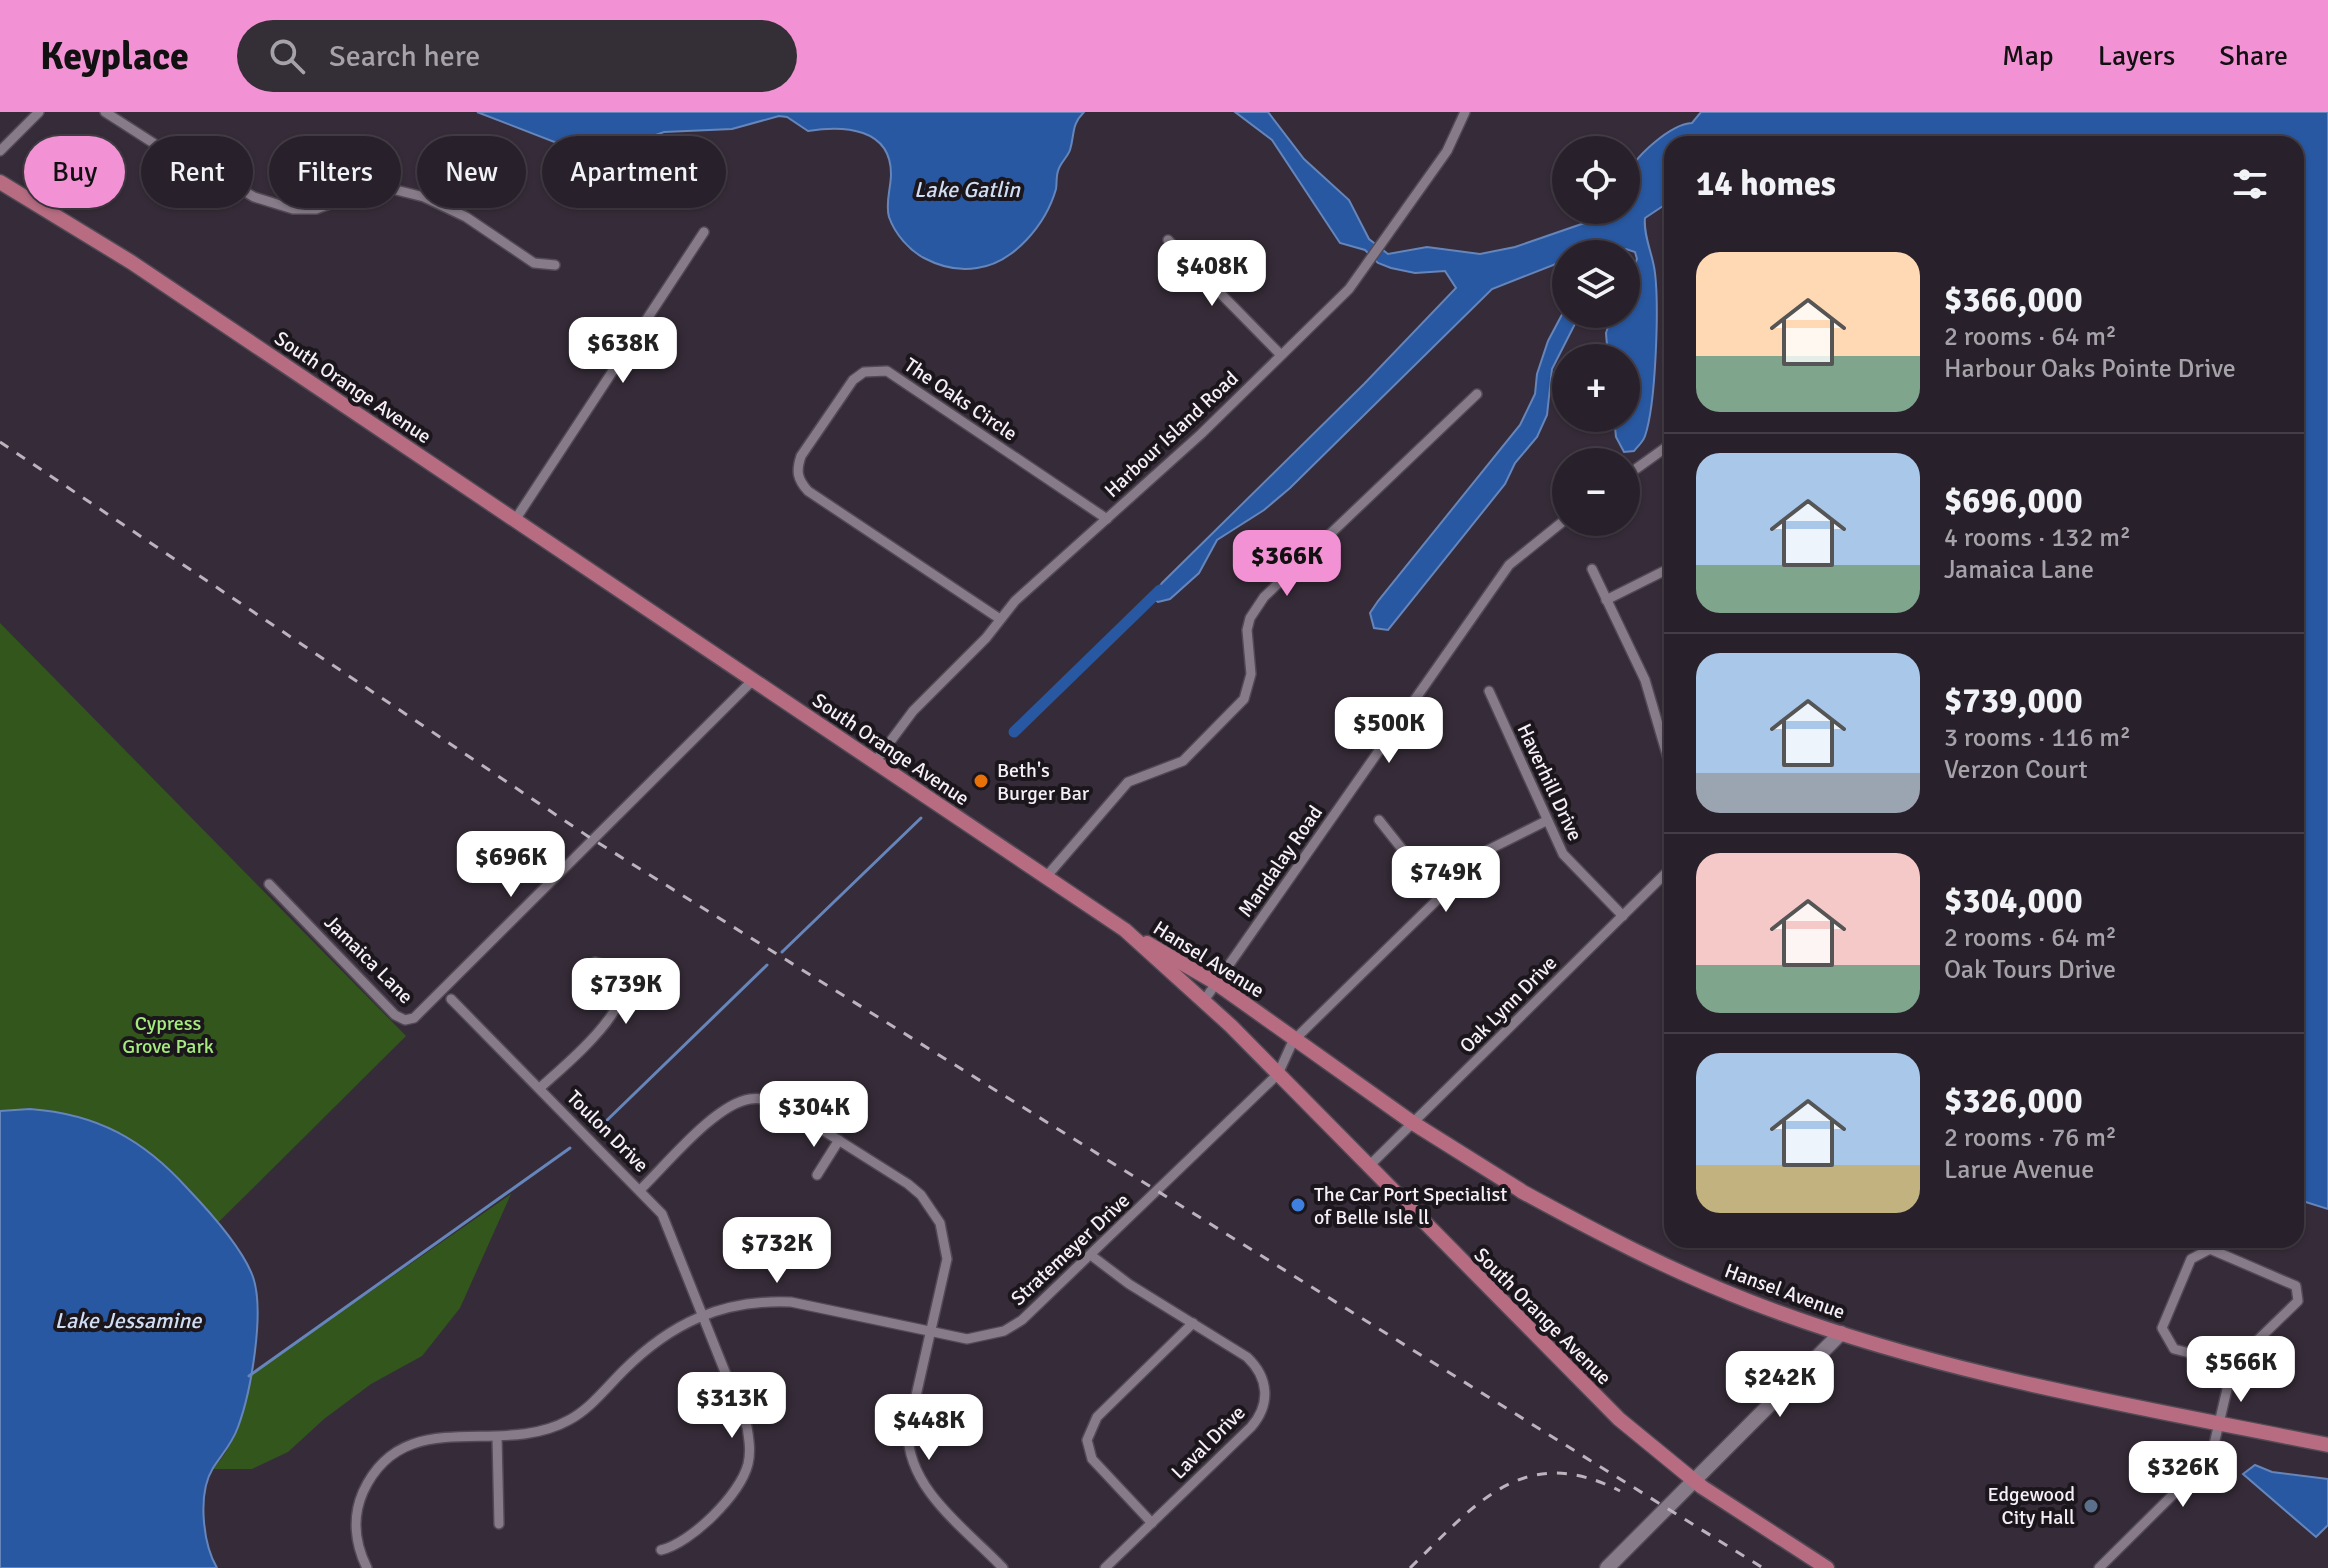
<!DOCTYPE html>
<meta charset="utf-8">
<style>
:root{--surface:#28212b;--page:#342e37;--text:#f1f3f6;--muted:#a5a3a9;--line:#443e47;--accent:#f391d5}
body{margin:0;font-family:Signika,sans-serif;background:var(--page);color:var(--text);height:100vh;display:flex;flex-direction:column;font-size:30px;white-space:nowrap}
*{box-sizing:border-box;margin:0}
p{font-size:26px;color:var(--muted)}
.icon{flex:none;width:44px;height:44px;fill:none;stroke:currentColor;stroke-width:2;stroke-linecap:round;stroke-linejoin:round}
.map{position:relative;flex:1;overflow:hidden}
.sheet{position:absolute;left:1664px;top:24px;width:640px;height:1112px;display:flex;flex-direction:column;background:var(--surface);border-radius:24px;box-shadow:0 2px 6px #0004,0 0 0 2px var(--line)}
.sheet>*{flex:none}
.guide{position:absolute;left:24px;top:24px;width:760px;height:72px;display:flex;gap:16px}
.fabs{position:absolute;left:1552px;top:24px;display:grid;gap:16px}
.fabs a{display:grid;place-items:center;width:88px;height:88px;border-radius:50%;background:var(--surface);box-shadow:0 2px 6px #0004,0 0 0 2px var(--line);font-size:40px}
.price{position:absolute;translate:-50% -68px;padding:0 18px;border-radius:16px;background:#fff;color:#222;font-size:26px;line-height:52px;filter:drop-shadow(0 2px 4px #0008)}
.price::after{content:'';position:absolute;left:50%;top:48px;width:24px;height:18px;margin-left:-12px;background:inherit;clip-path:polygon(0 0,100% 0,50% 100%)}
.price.on{background:var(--accent);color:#111}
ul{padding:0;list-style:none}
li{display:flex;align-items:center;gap:24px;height:200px;padding:0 32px}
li+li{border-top:2px solid var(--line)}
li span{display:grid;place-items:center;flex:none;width:224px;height:160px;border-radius:24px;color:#555}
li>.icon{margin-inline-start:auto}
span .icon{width:96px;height:96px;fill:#fffc;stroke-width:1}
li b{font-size:34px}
h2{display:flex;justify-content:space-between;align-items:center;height:96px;padding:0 32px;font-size:34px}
.chip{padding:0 28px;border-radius:36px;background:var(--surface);box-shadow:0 2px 6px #0004,0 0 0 2px var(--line);font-size:28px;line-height:72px}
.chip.on{background:var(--accent);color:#111}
header{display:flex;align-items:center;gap:48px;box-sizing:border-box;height:112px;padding:0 40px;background:var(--accent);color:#111}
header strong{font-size:38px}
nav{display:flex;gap:44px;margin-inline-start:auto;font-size:28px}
.search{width:560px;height:72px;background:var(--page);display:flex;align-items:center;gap:20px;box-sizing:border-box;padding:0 28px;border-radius:44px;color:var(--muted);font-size:30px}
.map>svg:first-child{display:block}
.green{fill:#32561c}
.water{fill:#2858a1;stroke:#6685bb;stroke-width:2}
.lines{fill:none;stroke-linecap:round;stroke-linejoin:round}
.stream{stroke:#6685bb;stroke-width:3}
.canal{stroke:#2858a1;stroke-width:11}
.street-casing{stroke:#514954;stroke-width:12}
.secondary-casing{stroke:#514954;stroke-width:17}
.primary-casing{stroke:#514954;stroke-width:17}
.street{stroke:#877b8a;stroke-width:9}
.secondary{stroke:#877b8a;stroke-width:14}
.primary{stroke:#b76c82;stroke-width:14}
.rail{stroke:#bbb3bd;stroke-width:3;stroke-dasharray:10 10;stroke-linecap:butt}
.food-dot{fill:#e8710a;stroke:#1b161c;stroke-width:3}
.shop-dot{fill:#3f7fe0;stroke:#1b161c;stroke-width:3}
.service-dot{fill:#5c6f8a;stroke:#1b161c;stroke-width:3}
.labels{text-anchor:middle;stroke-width:8;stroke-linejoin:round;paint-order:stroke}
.street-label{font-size:20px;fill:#f6eff8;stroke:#1b161c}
.poi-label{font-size:20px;fill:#f6eff8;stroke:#1b161c;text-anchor:start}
.park-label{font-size:20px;fill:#a5ec7d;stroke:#1b161c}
.water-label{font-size:22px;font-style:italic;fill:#d0ddf2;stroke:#1b161c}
</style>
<header>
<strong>Keyplace</strong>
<div class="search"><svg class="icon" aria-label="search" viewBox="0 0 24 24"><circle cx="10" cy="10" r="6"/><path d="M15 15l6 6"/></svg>Search here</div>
<nav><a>Map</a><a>Layers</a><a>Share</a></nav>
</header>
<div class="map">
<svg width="2328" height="1456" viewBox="0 0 2328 1456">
<rect width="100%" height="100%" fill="#362c39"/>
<g class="green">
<polygon points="0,511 406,924 0,1327"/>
<path d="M511 1082 460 1196 422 1244 371 1272 324 1307 288 1340 252 1357H212C238 1333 242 1297 249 1264Z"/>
</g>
<g class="water">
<path d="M477 0H1084C1071 13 1075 21 1070 38 1067 46 1060 51 1058 59 1056 65 1057 71 1056 77 1046 112 1014 151 977 156 959 159 941 155 924 146 909 138 895 122 889 105 885 91 891 76 891 62 891 16 844 13 808 19L787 5 779 4 732 17 664 20 639 29 557 31Z"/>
<path d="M1235 0H1268L1304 47 1349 88 1369 127 1388 142 1427 135 1480 142 1515 135 1599 106 1609 98H1626C1626 89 1623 74 1626 66 1633 45 1671 12 1692 11L1701 0H2328V1097L2296 1087V32H1672V88L1645 106C1643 124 1653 142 1655 161 1659 195 1656 292 1645 324 1643 330 1638 334 1634 339L1624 340 1616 325 1614 306H1626V246H1608L1606 221 1612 202H1626V172L1637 147 1635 140 1626 137 1616 142H1566V148L1492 177 1290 376 1264 398 1217 428 1199 461 1170 487 1158 490 1152 486 1162 471 1364 272 1456 176 1445 159 1415 161 1391 156 1378 151 1365 138 1340 131 1272 28Z"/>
<polygon points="1566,195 1566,202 1580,202 1552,257 1547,303 1537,325 1515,351 1505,372 1388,518 1374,516 1370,501 1378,489 1520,313 1535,282 1537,262 1548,229"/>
<path d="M30 997C97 1002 143 1027 188 1077 209 1099 243 1137 253 1165 265 1200 251 1280 238 1315 232 1332 222 1342 213 1356 197 1382 203 1432 217 1456H0V999Z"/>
<polygon points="2255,1353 2272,1360 2328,1367 2328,1413 2316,1425 2243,1362"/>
</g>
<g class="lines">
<g class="stream">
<polyline points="782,840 921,706"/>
<polyline points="601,1014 767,853"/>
<polyline points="249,1264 570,1036"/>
</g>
<polyline class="canal" points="1014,620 1160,478"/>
<g class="street-casing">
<g id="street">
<polyline points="105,0 203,63 232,72 254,85 293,97 316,97 366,79 392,77 424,85 466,105 534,151 555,153"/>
<polyline points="0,39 39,0"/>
<polyline points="1168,128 1280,242"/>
<polyline points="1626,364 1672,331"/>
<polyline points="515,408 704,120"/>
<polyline points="1592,457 1645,568 1672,660"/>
<polyline points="1606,488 1672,455"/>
<path d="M1000 507 808 379C797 367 796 359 801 344L853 268 864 260 887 259 1107 407"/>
<polyline points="1489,579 1563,742 1623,804"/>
<polyline points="875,650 913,599 986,526 1015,489 1201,322 1349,177 1447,39 1465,0"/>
<polyline points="1379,708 1440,785"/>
<polyline points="1046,765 1128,670 1183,649 1244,587 1251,562 1247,518 1250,506 1264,485 1477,282"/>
<polyline points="269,772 395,903 405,908 414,906 753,568"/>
<path d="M451 887 662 1102 747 1315C749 1328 751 1339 748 1352 740 1383 691 1431 661 1438"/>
<polyline points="1203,890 1509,453 1566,407"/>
<path d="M540 976C563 954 673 868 595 850"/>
<polyline points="1368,1055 1672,755"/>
<polyline points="817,1063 839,1028"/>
<path d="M640 1078C666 1053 715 992 750 987 763 985 774 989 786 995L908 1072 921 1083 940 1111 947 1147 908 1319C907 1377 966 1417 1003 1456"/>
<polygon points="2210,1137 2296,1174 2298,1189 2233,1252 2174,1237 2162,1216 2191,1147"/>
<path d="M1092 1144 1129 1172 1247 1245C1269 1266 1271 1292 1251 1315L1105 1456"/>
<polyline points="497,1325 499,1412"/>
<polyline points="1152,1411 1092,1347 1087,1328 1097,1305 1193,1211"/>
<path d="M367 1456C355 1432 352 1405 363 1380 404 1290 499 1347 569 1308 590 1297 606 1276 623 1259 671 1211 722 1187 791 1190L967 1227 1004 1219 1022 1208 1278 962 1293 929 1488 738 1546 709"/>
<polyline points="2099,1456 2211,1345 2233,1252"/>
</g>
</g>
<g class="secondary-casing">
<polyline id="secondary" points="1607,1456 1841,1221"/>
</g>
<g class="primary-casing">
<g id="primary">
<polyline points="0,70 131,150 1125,818 1231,914 1619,1307 1702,1375 1827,1456"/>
<polyline points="1147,831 1216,871 1413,1011 1520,1078"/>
<path d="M1521 1079C1596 1120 1671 1159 1751 1190 1937 1262 2134 1294 2328 1333"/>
</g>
</g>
<use href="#street" class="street"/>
<use href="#secondary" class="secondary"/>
<use href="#primary" class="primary"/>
<g class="rail">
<polyline points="0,330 592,727 1763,1456"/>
<path d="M1410 1456C1475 1393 1523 1329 1620 1379"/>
</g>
</g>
<circle class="food-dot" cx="981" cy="669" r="8"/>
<circle class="shop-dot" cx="1298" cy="1093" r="8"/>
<circle class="service-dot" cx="2091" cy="1394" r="8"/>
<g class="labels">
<g class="street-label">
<text transform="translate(353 275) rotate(34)" y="7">South Orange Avenue</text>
<text transform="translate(961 287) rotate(34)" y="7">The Oaks Circle</text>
<text transform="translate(1171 322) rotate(-43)" y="7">Harbour Island Road</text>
<text transform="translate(891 637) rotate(34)" y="7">South Orange Avenue</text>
<text transform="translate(1550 670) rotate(65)" y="7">Haverhill Drive</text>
<text transform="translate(1280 749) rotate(-55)" y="7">Mandalay Road</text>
<text transform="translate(369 847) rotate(45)" y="7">Jamaica Lane</text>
<text transform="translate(1209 847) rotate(32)" y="7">Hansel Avenue</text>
<text transform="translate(1508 892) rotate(-45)" y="7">Oak Lynn Drive</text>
<text transform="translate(608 1019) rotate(45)" y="7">Toulon Drive</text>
<text transform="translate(1070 1137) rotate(-43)" y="7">Stratemeyer Drive</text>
<text transform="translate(1785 1179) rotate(20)" y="7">Hansel Avenue</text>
<text transform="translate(1543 1204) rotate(45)" y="7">South Orange Avenue</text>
<text transform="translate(1208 1330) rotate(-45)" y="7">Laval Drive</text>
</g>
<g class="poi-label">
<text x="997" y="665">Beth's<tspan x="997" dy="23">Burger Bar</tspan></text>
<text x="1314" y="1089">The Car Port Specialist<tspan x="1314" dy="23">of Belle Isle ll</tspan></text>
<text x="2075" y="1389" text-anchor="end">Edgewood<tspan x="2075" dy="23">City Hall</tspan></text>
</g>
<g class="park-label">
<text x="168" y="918">Cypress<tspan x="168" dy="23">Grove Park</tspan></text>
</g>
<g class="water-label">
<text x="967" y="85">Lake Gatlin</text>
<text x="128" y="1216">Lake Jessamine</text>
</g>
</g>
</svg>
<div class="fabs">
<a><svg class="icon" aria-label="locate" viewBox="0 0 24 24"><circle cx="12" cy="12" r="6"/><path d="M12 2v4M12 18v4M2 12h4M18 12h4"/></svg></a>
<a><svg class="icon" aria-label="layers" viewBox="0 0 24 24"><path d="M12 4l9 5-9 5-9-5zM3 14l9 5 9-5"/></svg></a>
<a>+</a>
<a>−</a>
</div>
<b class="price" style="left:1212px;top:196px">$408K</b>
<b class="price" style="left:623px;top:273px">$638K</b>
<b class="price on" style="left:1287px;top:486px">$366K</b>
<b class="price" style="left:1389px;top:653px">$500K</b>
<b class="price" style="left:511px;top:787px">$696K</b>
<b class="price" style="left:1446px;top:802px">$749K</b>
<b class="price" style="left:626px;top:914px">$739K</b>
<b class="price" style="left:814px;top:1037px">$304K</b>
<b class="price" style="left:777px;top:1173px">$732K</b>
<b class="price" style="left:2241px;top:1292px">$566K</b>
<b class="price" style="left:1780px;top:1307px">$242K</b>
<b class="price" style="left:732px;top:1328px">$313K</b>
<b class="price" style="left:929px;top:1350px">$448K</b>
<b class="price" style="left:2183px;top:1397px">$326K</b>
<div class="guide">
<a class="chip on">Buy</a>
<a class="chip">Rent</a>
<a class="chip">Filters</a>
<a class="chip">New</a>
<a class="chip">Apartment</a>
</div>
<section class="sheet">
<h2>14 homes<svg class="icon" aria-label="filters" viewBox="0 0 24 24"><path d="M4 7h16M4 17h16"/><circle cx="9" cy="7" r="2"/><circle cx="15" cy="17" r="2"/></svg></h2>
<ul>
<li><span style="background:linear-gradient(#ffd9b3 65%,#7fa58c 0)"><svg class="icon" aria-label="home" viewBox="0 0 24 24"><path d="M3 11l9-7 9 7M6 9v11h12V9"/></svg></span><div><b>$366,000</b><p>2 rooms · 64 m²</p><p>Harbour Oaks Pointe Drive</p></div></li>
<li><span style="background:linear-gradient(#a9c7e8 70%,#7fa58c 0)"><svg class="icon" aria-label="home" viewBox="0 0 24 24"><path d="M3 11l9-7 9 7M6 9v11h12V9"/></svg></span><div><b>$696,000</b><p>4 rooms · 132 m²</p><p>Jamaica Lane</p></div></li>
<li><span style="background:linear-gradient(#a9c7e8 75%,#9aa5b1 0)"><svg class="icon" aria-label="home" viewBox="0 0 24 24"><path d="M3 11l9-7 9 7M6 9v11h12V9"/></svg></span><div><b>$739,000</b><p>3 rooms · 116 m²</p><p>Verzon Court</p></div></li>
<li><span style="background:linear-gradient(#f6c9c9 70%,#7fa58c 0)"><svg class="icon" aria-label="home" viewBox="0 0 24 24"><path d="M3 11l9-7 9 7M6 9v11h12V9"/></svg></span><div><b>$304,000</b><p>2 rooms · 64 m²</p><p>Oak Tours Drive</p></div></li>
<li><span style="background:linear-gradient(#a9c7e8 70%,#c2b280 0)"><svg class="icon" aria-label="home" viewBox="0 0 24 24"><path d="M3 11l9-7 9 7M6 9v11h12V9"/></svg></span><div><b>$326,000</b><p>2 rooms · 76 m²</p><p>Larue Avenue</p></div></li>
</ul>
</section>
</div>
